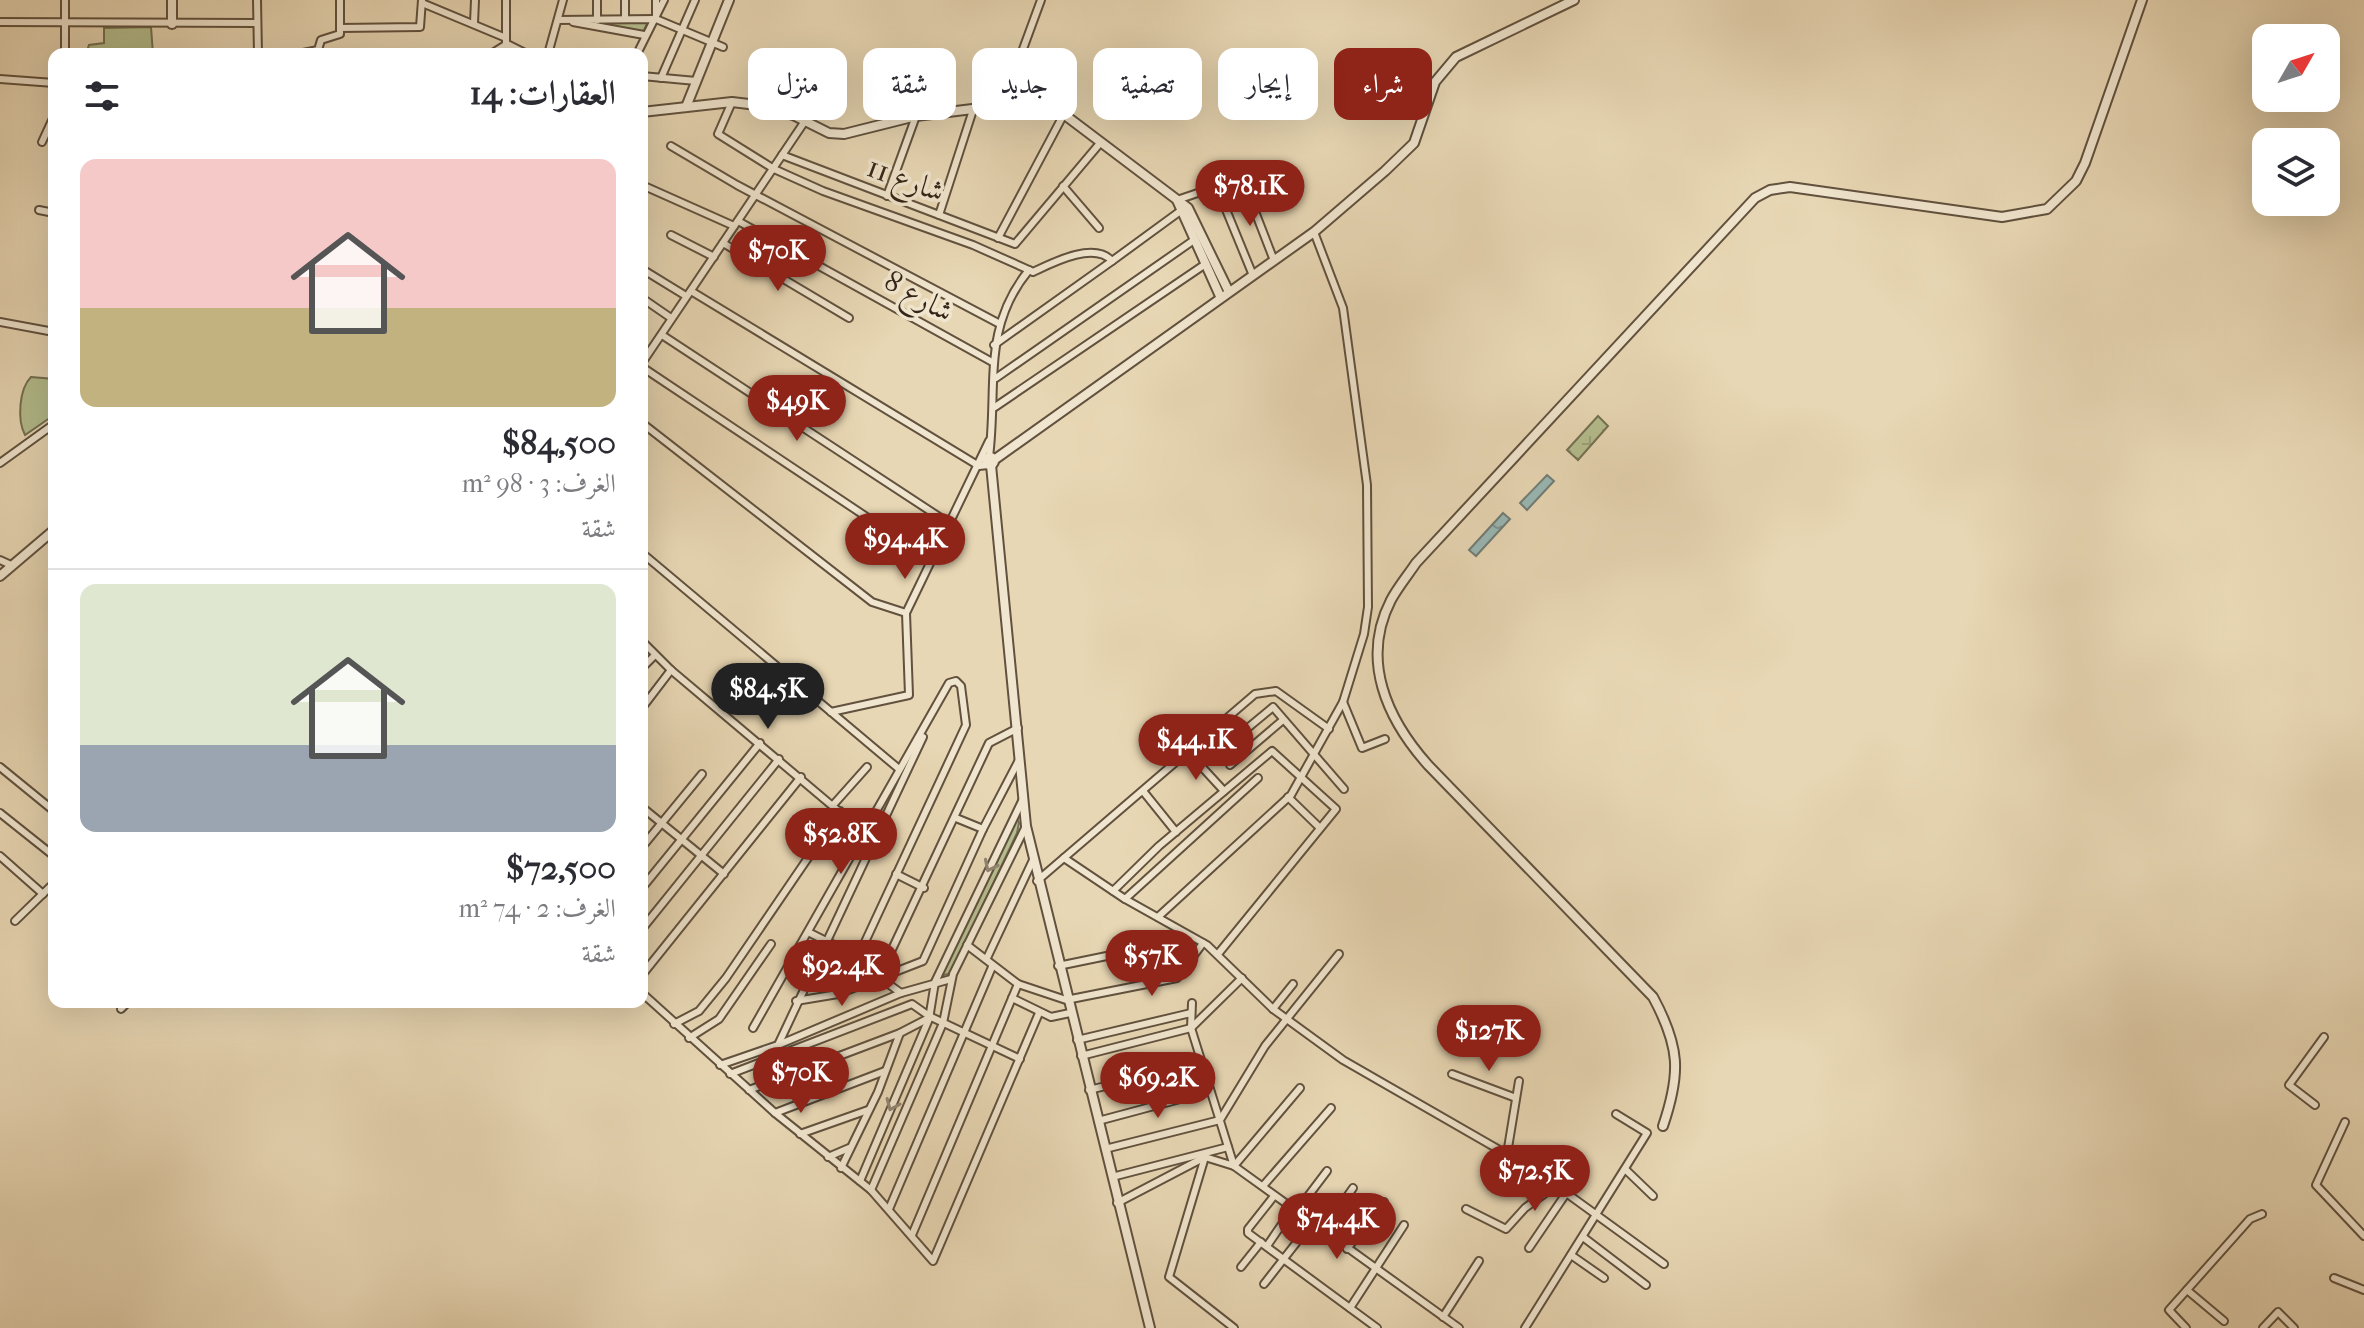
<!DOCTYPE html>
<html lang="ar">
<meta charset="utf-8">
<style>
:root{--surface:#fff;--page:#f2f2f3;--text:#2b2b33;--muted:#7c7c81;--line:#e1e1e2;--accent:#8f2418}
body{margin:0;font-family:"IM FELL French Canon",Amiri,serif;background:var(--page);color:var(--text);direction:rtl;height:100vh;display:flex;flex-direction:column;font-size:30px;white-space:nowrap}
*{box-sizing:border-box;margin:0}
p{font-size:26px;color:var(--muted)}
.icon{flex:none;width:44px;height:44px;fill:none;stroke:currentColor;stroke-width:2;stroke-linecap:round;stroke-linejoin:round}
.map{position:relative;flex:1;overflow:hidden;direction:ltr}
.panel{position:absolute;left:48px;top:48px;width:600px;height:960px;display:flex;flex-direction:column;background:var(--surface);border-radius:16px;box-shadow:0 8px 32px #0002;direction:rtl}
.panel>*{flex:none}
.banner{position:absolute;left:672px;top:48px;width:760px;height:72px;direction:rtl;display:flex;gap:16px}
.needle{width:52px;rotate:51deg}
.tools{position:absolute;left:2252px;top:24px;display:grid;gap:16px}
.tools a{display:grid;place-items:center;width:88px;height:88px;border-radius:16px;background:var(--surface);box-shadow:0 8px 32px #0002;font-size:40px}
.price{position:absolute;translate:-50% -68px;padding:0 18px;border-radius:28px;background:var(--accent);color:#fff;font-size:26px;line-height:52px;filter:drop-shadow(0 2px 4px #0008)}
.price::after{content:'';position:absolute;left:50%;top:48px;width:24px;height:18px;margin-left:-12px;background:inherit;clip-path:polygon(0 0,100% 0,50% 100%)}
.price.active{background:#222;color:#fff}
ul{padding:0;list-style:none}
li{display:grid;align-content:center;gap:16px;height:424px;padding:0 32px}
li+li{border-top:2px solid var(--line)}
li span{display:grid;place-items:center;height:248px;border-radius:16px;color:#555}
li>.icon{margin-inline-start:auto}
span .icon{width:144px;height:144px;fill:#fffc;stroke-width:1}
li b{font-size:34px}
h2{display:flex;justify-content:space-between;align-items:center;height:96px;padding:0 32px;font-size:34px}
.tag{padding:0 28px;border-radius:16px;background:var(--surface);box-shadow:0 8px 32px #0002;font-size:28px;line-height:72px}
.tag.active{background:var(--accent);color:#fff}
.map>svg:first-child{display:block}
.grass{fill:#b5be8e;stroke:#747152;stroke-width:2}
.wetland{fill:url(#wetland-marsh);stroke:#747152;stroke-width:2}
.water{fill:url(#water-ripples);stroke:#717d76;stroke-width:2}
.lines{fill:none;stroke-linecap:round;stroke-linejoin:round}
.minor-casing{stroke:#61513e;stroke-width:10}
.tertiary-casing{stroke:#61513e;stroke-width:12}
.minor{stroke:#f0e5ce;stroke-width:6}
.tertiary{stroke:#f0e5ce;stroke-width:8}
.oneway{stroke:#928472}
.labels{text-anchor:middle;stroke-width:7;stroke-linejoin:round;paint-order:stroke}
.street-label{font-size:30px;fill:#342416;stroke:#f0e5ce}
</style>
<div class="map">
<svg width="2364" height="1328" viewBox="0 0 2364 1328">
<defs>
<pattern id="wetland-marsh" width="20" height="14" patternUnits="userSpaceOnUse" patternTransform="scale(2)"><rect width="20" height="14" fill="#b5be8e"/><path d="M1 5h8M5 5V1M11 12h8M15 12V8" fill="none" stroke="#9ca37a"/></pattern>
<pattern id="water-ripples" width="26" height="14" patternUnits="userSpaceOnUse" patternTransform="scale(2)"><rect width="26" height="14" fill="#99b8b6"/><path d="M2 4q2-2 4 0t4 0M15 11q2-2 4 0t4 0" fill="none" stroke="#7e9593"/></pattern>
</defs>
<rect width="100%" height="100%" fill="#e8d7b4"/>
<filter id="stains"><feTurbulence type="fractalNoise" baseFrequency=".0025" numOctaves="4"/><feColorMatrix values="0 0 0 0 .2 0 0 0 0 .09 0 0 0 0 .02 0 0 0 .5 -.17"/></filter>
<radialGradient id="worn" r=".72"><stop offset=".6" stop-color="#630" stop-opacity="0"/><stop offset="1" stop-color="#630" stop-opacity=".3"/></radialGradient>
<g class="grass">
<polygon points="587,22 588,21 648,22 643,32"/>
<polygon points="151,27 153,54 86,54 89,45 104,43 104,28"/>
<path d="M31 377 54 379V415L25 435C17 420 19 389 31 377Z"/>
<polygon points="1016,816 1019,823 1017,833 951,973 941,976"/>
</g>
<polygon class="wetland" points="1598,416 1608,426 1578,460 1567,450"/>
<g class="water">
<polygon points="1547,475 1554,481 1527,510 1520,503"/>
<polygon points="1503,513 1510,519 1476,556 1469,550"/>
</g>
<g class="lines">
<g class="minor-casing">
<g id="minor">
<polyline points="65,0 65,54"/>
<polyline points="257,0 258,54"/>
<polyline points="597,0 597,20"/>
<polyline points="625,0 625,19"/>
<polyline points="422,3 506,38"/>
<polyline points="656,15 656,0"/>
<polyline points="558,20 656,19 723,47"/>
<polyline points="0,22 257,23"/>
<polyline points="573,22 644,35"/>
<polyline points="474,23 475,0"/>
<polyline points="340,28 420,27 422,0"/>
<polyline points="298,54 318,50 321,40 340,34 340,0"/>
<polyline points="491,54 507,44 527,54"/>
<polyline points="506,54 506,0"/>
<polyline points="548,54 563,0"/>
<polyline points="637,54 664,0"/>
<polyline points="642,76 696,81"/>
<polyline points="661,78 695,0"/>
<polyline points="0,79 54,83"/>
<polyline points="732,102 718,134 774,169 823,191 973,245 1029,270"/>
<polyline points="1002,106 1041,0"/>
<polyline points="42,142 54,116"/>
<polyline points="671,146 737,185 998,323"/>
<polyline points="782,155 1015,244 1101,142"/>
<polyline points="1242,178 1273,258"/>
<polyline points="642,185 734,226"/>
<polyline points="1063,186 1099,228"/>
<polyline points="1220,195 1252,273"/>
<polyline points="887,196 916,116"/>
<polyline points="1177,200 1242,178 1254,178"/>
<polyline points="39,210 54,213"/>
<polyline points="939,215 973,110"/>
<polyline points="738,221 994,363"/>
<polyline points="671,235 714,257"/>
<polyline points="998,238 1065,112"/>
<polyline points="723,243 849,318"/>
<polyline points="642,269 686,296"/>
<polyline points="691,291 979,466 988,465"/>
<polyline points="642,298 671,318"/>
<polyline points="0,322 54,332"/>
<polyline points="662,335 950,524"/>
<polyline points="994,345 1112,261"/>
<polyline points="642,363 805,121"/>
<polyline points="642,367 931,560"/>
<polyline points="996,378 1194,240"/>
<polyline points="995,407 1204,265"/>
<polyline points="642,423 872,602 906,613"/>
<path d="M989 457C998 388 981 328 1029 270L1033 272C1052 263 1094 241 1112 261L1179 212"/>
<polyline points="0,463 54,424"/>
<polyline points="642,553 899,769"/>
<polyline points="0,560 11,565"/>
<polyline points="642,641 671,670 874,841"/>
<polyline points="642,668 655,655"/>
<polyline points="1343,702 1362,748 1385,739"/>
<polyline points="642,708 671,670"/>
<polyline points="831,712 909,695 906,613 989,441"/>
<polyline points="1226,746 1273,707 1344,789"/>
<polyline points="1189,753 1224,791"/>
<polyline points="1230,765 1283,720"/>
<polyline points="0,767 54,811"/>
<polyline points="1143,791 1176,832"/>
<polyline points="1288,797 1320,828"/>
<polyline points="834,804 867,767"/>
<polyline points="643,808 724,874"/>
<polyline points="0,813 54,856"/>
<polyline points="956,818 983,829"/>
<polyline points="642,847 702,774"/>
<polyline points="0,856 43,894"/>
<polyline points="1064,858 1125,899 1207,945 1273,1009 1343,1060 1536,1171 1664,1264"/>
<polyline points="896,874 924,888"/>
<polyline points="1037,881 1255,694 1276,691 1329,729"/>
<polyline points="642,888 760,743"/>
<polyline points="1113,891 1159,846 1272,751 1336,809 1218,954"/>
<polyline points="1125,899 1258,778"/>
<polyline points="1158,917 1291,795 1343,702 1364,634 1368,607 1367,485 1343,308 1314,232"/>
<polyline points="15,921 54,883"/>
<polyline points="642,929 779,759"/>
<polyline points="808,932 858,957 859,963 901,993"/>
<polyline points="987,958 1033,860"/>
<polyline points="1058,966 1131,951"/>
<polyline points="642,975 801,777"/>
<polyline points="879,977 989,743 1018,728"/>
<polyline points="1018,984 1066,1000 1177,978 1203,943"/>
<polyline points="642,993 775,1113 871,1190 933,1261 1039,1013"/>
<polyline points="1012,998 1051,1017 1070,1013"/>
<polyline points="796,1001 838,994 923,961 983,829 1020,758"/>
<polyline points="121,1009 128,1002"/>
<polyline points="1273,1009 1293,984"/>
<polyline points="674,1024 699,1011 726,978 840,811"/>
<polyline points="753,1028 949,683 956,681 961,686 966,725 858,957"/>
<polyline points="689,1038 719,1019 771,944"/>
<polyline points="1077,1040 1191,1013"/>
<polyline points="778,1045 923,737"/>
<polyline points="1081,1056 1191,1028 1242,978"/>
<polyline points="720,1065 778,1045 901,993 951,979"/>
<polyline points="730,1074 912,1004 929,1016 1020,1059"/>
<polyline points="1452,1074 1516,1098"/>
<polyline points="1300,1088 1234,1166 1459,1328"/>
<polyline points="749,1090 900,1033 927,1019"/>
<polyline points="1089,1090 1201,1063"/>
<polyline points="2315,1105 2289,1085 2324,1037"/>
<polyline points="775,1113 885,1071"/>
<polyline points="1098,1121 1210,1091"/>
<polyline points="2345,1122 2316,1185 2364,1236"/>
<polyline points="800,1134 868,1110"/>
<polyline points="1105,1149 1220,1120 1265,1046 1339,954"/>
<polyline points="1507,1154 1519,1081"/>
<polyline points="828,1157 849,1148"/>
<polyline points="1205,1157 1169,1277 1234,1328"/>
<polyline points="841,1168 878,1092 900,1033"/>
<polyline points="1625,1169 1653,1196"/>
<polyline points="1112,1177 1228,1147"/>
<polyline points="860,1181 929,1019 935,982 1023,799"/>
<polyline points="1263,1186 1331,1108"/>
<polyline points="871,1190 943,1023 953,974 1026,826"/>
<polyline points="1274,1196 1248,1229 1248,1233 1377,1328"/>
<polyline points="1117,1203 1205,1157 1234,1166 1191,1028 1192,1003"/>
<polyline points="889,1209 992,967"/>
<polyline points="1466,1209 1506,1229 1525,1208 1555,1186"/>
<polyline points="1296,1212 1327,1171"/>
<polyline points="1323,1231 1353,1188"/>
<polyline points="912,1235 1018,984 967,945"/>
<polyline points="1583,1237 1646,1285"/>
<polyline points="1267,1246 1293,1208"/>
<polyline points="1529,1248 1565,1195"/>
<polyline points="1347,1249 1384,1202"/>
<polyline points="1571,1255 1604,1278"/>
<polyline points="1241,1267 1261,1242"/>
<polyline points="2334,1278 2364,1290"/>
<polyline points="1264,1284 1311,1224"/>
<polyline points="2187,1290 2224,1321"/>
<polyline points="1350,1308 1404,1225"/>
<polyline points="1443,1317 1479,1261"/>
<polyline points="1525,1328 1647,1133 1616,1114"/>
<polyline points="2186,1328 2169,1310 2250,1219 2262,1214"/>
<polyline points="2263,1328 2278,1312 2294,1328"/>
</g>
</g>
<g class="tertiary-casing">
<g id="tertiary">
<polyline points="172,0 172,24"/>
<polyline points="686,107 729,0"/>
<polyline points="642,112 732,102 765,106 793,115 829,133 844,134 916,116 1045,100 1188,208 1228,290"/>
<polyline points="1177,200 1220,296"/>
<circle cx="990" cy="461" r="4"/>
<polyline points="994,460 1314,232 1385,171 1414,143 1435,82 1456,57 1574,0"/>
<polyline points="991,465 1026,826 1150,1328"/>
<polyline points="0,576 54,530"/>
<path d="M1663 1126C1681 1073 1680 1047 1653 997L1428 765C1387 719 1360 660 1391 600 1398 587 1408 575 1416 563L1755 198 1770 190 1790 187 2002 217 2047 209 2076 181 2085 163 2142 0"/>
</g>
</g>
<use href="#minor" class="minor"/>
<use href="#tertiary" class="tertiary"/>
</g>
<defs><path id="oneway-chevron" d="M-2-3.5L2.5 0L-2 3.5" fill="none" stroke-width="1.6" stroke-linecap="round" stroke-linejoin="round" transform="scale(2)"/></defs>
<g class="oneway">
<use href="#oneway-chevron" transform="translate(990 866) rotate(116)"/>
<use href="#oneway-chevron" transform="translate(892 1105) rotate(113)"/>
</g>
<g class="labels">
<g class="street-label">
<text transform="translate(906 179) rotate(20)" y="10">شارع 11</text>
<text transform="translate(919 296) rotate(29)" y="10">شارع 8</text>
</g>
</g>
<rect width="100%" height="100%" filter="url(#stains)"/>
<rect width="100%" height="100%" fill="url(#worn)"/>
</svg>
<div class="tools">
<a><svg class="needle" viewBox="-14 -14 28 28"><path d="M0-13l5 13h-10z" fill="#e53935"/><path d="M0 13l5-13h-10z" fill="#7c7c81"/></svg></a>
<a><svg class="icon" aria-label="layers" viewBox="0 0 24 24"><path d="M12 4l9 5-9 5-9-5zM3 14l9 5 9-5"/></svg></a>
</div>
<b class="price" style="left:1250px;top:228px">$78.1K</b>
<b class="price" style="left:778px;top:293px">$70K</b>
<b class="price" style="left:797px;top:443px">$49K</b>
<b class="price" style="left:905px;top:581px">$94.4K</b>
<b class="price active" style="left:768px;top:731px">$84.5K</b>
<b class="price" style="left:1196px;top:782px">$44.1K</b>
<b class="price" style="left:841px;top:876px">$52.8K</b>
<b class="price" style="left:1152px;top:998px">$57K</b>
<b class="price" style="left:842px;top:1008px">$92.4K</b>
<b class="price" style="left:1489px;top:1073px">$127K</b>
<b class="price" style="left:801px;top:1115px">$70K</b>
<b class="price" style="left:1158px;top:1120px">$69.2K</b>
<b class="price" style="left:1535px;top:1213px">$72.5K</b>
<b class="price" style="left:1337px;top:1261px">$74.4K</b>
<div class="banner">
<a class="tag active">شراء</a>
<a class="tag">إيجار</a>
<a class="tag">تصفية</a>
<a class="tag">جديد</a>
<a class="tag">شقة</a>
<a class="tag">منزل</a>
</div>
<section class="panel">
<h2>العقارات: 14<svg class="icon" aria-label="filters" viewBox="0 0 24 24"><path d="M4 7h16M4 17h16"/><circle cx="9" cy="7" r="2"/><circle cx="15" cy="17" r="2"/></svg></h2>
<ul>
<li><span style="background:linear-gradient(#f6c9c9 60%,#c2b280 0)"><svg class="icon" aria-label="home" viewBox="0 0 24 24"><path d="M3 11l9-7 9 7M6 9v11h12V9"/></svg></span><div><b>$84,500</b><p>الغرف: 3 · 98 m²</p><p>شقة</p></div></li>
<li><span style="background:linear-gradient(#dfe7d0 65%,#9aa5b1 0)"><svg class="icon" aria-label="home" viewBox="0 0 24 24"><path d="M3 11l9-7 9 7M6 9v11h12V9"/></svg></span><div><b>$72,500</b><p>الغرف: 2 · 74 m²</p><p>شقة</p></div></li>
</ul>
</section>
</div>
